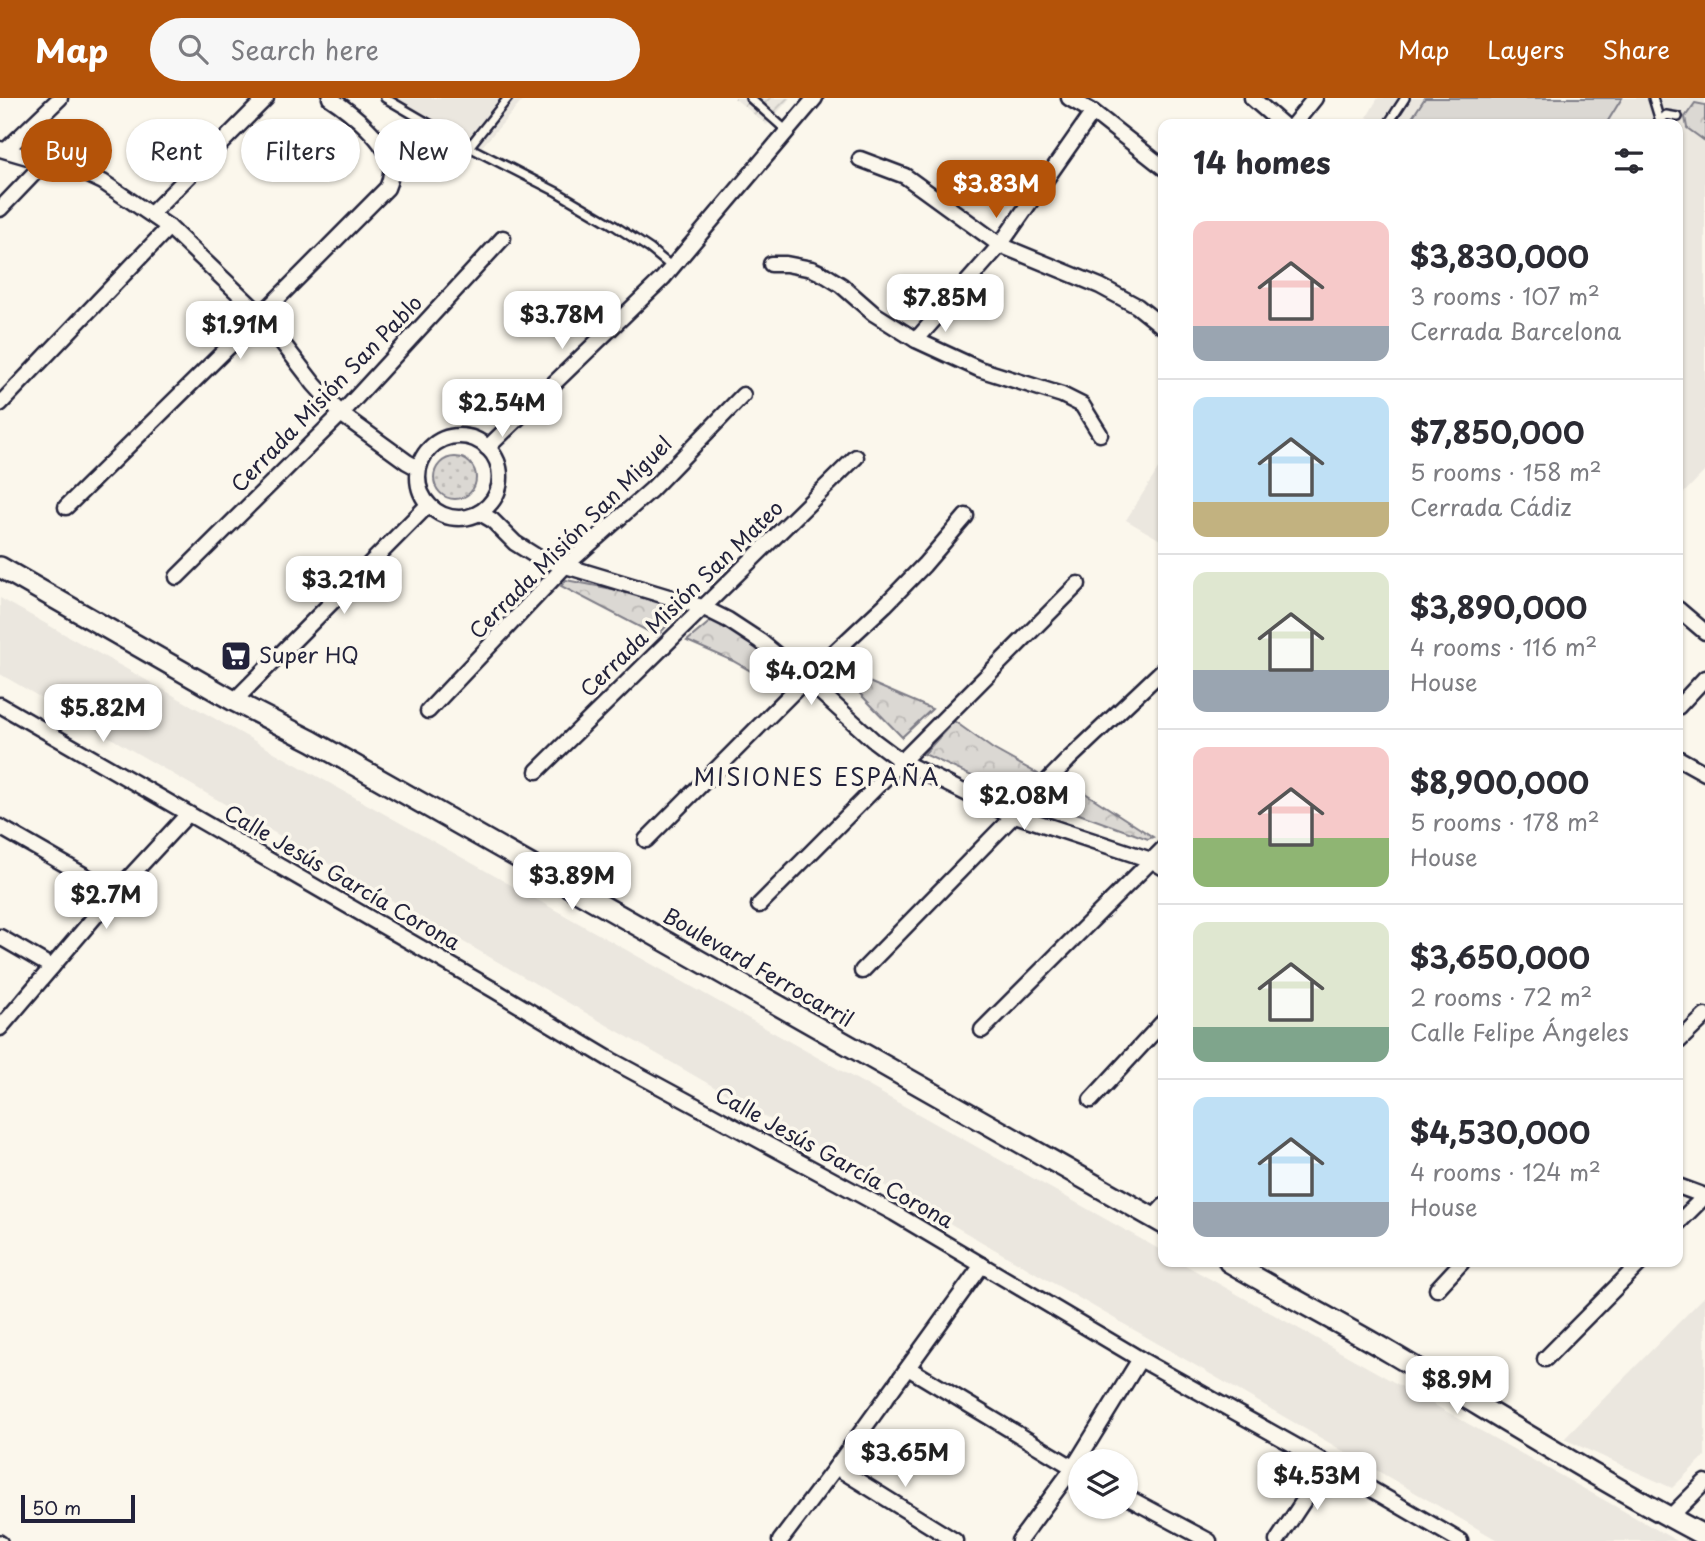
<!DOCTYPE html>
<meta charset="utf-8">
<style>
:root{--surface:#fff;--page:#f7f7f7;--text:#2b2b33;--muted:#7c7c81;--line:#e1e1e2;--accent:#b45309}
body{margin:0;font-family:"Playpen Sans",sans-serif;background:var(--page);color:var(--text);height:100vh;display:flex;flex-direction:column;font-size:26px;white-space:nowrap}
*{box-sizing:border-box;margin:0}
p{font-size:23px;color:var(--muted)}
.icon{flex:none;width:38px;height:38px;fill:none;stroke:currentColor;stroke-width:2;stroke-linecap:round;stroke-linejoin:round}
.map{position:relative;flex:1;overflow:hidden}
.panel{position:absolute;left:1158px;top:21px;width:525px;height:1148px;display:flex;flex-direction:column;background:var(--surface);border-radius:14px;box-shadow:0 2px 5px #0004}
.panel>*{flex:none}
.banner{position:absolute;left:21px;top:21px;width:665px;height:63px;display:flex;gap:14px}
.controls{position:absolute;left:1068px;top:1351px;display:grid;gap:14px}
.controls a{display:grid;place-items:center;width:70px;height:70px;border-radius:50%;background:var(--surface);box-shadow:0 2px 5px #0004;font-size:35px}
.scale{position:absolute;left:21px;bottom:18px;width:114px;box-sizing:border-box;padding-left:7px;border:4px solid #22223b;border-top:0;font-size:19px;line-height:24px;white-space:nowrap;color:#22223b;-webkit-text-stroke:5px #fbf7ec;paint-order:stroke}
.price{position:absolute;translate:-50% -60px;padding:0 16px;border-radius:14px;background:#fff;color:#222;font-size:23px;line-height:46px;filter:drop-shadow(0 2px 4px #0008)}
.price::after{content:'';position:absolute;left:50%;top:42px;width:21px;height:16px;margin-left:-10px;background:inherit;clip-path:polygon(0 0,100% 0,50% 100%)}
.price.current{background:var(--accent);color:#fff}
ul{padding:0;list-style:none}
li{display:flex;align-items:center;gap:21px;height:175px;padding:0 35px}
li+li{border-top:2px solid var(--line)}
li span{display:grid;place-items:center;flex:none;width:196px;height:140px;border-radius:14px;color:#555}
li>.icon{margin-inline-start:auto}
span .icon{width:84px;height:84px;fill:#fffc;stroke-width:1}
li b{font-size:30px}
h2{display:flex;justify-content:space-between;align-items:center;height:84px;padding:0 35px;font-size:30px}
.chip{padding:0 24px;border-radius:32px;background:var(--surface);box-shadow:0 2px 5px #0004;font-size:24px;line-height:63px}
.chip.current{background:var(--accent);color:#fff}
header{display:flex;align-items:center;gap:42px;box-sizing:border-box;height:98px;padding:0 35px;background:var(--accent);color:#fff}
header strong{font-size:33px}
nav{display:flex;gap:38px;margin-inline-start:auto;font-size:24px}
.search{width:490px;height:63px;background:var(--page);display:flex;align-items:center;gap:18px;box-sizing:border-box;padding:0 24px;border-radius:38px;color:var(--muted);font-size:26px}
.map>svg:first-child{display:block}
.built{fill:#ebe7df}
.industrial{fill:url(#industrial-furrows)}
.grass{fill:url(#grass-dots);stroke:#7e7d87;stroke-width:2}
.park{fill:url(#park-crowns);stroke:#7e7d87;stroke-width:2}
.pitch{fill:#dbd8d3;stroke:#7e7d87;stroke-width:2}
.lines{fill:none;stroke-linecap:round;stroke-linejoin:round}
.lane-casing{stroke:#22223b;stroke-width:12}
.street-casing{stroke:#22223b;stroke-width:19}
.secondary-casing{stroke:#22223b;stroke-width:24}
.lane{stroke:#fbf7ec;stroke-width:7}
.street{stroke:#fbf7ec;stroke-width:14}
.secondary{stroke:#fbf7ec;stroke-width:19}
.labels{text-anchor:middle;stroke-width:7;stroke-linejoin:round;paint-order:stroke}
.street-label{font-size:21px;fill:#22223b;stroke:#fbf7ec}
.poi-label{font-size:21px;fill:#22223b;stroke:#fbf7ec;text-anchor:start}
.neighbourhood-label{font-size:23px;letter-spacing:2px;fill:#22223b;stroke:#fbf7ec}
</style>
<header>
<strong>Map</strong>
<div class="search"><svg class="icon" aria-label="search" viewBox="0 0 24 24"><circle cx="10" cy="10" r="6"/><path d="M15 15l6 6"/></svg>Search here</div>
<nav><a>Map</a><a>Layers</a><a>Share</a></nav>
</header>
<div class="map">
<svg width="1705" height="1443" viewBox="0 0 1705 1443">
<defs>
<pattern id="industrial-furrows" width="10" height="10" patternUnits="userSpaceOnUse" patternTransform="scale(1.75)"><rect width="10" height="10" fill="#ebe7df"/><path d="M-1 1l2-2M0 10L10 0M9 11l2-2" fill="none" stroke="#c9c6c0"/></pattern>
<pattern id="grass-dots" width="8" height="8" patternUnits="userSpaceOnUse" patternTransform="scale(1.75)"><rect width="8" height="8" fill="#dbd8d3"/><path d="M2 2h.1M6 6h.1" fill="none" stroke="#bcb9b6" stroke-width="1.8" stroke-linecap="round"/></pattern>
<pattern id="park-crowns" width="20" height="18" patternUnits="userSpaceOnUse" patternTransform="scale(1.75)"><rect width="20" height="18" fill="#dbd8d3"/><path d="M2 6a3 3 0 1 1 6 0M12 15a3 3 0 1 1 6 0" fill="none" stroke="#bcb9b6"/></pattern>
</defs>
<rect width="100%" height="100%" fill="#fbf7ec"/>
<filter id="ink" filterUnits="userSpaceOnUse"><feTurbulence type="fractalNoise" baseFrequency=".0143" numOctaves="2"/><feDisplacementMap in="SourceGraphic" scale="14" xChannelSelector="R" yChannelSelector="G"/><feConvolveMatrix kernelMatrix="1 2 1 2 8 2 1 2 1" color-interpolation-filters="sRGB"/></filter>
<g filter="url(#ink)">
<g class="built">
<polygon points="383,0 525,0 477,54"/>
<polygon points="1378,0 1705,0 1705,373 1678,401 1678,26 1376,26 1377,25 1367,19"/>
<polygon points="1164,362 1164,444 1126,422"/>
<polygon points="0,500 1164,1154 1164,1164 1180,1164 1677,1443 1499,1443 0,576"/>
<polygon points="1705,1198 1705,1358 1672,1390 1564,1341"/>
</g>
<polygon class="industrial" points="734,0 790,0 767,27"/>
<circle class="grass" cx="455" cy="380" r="21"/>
<g class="park">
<polygon points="1695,5 1705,7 1705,43 1687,30 1685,19"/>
<polygon points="566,482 628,494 683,511 657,538 561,488"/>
<polygon points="712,522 751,544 789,578 779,589 733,563 687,543"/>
<polygon points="834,569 932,611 902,639"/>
<polygon points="954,623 993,651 1038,676 1015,698 924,656"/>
<polygon points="1068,684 1153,739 1148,741 1079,716 1043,709"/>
</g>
<polygon class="pitch" points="1425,0 1622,0 1606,26 1408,26"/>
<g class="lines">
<g class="lane-casing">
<g id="lane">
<polyline points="385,0 469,49 557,94 615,128 650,151 672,169"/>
<polyline points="750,0 787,33"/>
<polyline points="1653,0 1660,23"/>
<polyline points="1388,26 1405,0"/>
<polyline points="1657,26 1666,17 1678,19"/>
<polyline points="469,49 508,0"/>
<polyline points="0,1441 3,1443"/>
</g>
</g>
<g class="street-casing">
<g id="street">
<polyline points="1069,0 1093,14 1164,70"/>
<polyline points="1252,0 1282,26"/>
<polyline points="1294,26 1315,0"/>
<polyline points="0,51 86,76 103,84 169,129 261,217 314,286 341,316 407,364 418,370"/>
<polyline points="6,52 60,0"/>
<polyline points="860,61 905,78 1000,147 1100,188 1137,208 1162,228"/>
<polyline points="0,111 45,64"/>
<polyline points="151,116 266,0"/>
<polyline points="771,166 786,166 812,171 825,177 841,187 873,215 916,242 979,271 1062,297 1082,307 1100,336"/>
<polyline points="916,242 1000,147 1093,14"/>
<polyline points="0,306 169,129"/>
<circle cx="459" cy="379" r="41"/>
<polyline points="487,350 663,180 815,0"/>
<path d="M66 409 261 217 387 90C390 83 392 76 391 68 388 44 350 13 330 0"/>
<polyline points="480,415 492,422 515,445 539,460 702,509 728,522 760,543 806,581 873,642 901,663 1000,712 1151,762 1164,770"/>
<polyline points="177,479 341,316 503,140"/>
<polyline points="1678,511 1705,534"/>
<polyline points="234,603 428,407"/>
<polyline points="0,607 494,892 611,962 894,1115 1140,1261 1328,1366 1460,1443"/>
<polyline points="1678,609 1705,580"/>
<polyline points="428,613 565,468 651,392 743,297"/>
<polyline points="1678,660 1705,675"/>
<polyline points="537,673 856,359"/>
<polyline points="0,729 115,795"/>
<polyline points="646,742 806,581 885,507 924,467 966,418"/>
<polyline points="759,807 1078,486"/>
<polyline points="0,839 52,869"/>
<polyline points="862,873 1068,662 1164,571"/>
<polyline points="0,930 115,795 188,716"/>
<polyline points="982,932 1164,750"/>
<polyline points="1678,944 1705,918"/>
<polyline points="1091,1002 1164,923"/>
<polyline points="1678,1088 1705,1098 1678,1125"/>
<polyline points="1153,1120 1164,1108"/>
<polyline points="1437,1191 1462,1164"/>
<polyline points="1545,1261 1641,1164"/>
<polyline points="908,1270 1079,1373"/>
<polyline points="836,1369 955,1443"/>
<polyline points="1125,1398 1209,1443"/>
<polyline points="1669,1420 1705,1384"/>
<polyline points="780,1443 836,1369 982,1167"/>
<polyline points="1019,1443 1073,1370 1140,1261"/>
<polyline points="1277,1443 1328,1366"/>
</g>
</g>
<g class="secondary-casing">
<g id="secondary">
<polyline points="0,469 234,603 312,643 1164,1126"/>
<path d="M1229 1164C1282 1195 1338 1224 1391 1255 1496 1317 1598 1382 1705 1438"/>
</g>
</g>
<use href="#lane" class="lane"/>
<use href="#street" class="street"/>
<use href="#secondary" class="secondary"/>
</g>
</g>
<defs>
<g id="supermarket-square" transform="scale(1.575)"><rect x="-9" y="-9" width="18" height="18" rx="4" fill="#22223b" stroke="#fbf7ec"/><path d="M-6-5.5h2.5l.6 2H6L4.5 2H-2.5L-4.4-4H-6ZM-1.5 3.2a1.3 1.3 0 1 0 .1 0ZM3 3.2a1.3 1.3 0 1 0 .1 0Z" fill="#fff"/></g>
</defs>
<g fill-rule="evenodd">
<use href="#supermarket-square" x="236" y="558"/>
</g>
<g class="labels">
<g class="street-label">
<text transform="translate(327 296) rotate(-46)" y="7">Cerrada Misión San Pablo</text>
<text transform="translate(571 440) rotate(-45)" y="7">Cerrada Misión San Miguel</text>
<text transform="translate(682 501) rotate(-44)" y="7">Cerrada Misión San Mateo</text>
<text transform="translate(342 780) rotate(30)" y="7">Calle Jesús García Corona</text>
<text transform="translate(758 870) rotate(30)" y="7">Boulevard Ferrocarril</text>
<text transform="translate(834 1060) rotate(29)" y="7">Calle Jesús García Corona</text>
</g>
<g class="poi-label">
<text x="259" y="565">Super HQ</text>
</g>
<g class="neighbourhood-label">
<text x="817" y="688">MISIONES ESPAÑA</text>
</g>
</g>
</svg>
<div class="controls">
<a><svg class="icon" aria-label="layers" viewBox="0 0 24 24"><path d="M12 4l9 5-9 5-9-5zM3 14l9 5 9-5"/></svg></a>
</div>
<div class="scale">50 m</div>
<b class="price current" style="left:996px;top:122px">$3.83M</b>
<b class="price" style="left:945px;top:236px">$7.85M</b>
<b class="price" style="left:562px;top:253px">$3.78M</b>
<b class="price" style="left:240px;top:263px">$1.91M</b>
<b class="price" style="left:502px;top:341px">$2.54M</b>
<b class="price" style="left:344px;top:518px">$3.21M</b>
<b class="price" style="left:811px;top:609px">$4.02M</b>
<b class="price" style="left:103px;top:646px">$5.82M</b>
<b class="price" style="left:1024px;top:734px">$2.08M</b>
<b class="price" style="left:572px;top:814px">$3.89M</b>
<b class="price" style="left:106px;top:833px">$2.7M</b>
<b class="price" style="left:1457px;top:1318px">$8.9M</b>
<b class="price" style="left:905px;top:1391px">$3.65M</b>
<b class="price" style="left:1317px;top:1414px">$4.53M</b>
<div class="banner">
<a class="chip current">Buy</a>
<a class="chip">Rent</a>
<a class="chip">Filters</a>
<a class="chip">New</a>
</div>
<section class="panel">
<h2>14 homes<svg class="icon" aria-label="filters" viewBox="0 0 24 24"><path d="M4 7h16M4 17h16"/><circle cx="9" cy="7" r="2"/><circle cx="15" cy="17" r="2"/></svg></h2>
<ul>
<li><span style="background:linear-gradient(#f6c9c9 75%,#9aa5b1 0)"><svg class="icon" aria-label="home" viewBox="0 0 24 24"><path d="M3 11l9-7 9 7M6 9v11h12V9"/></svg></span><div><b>$3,830,000</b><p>3 rooms · 107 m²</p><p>Cerrada Barcelona</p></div></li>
<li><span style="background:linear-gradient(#bfe0f5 75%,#c2b280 0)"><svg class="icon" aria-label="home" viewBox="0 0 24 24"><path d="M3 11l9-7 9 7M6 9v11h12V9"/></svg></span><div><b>$7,850,000</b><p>5 rooms · 158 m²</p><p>Cerrada Cádiz</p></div></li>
<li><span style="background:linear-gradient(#dfe7d0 70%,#9aa5b1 0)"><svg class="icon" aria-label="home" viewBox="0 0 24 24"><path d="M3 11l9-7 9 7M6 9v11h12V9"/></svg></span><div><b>$3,890,000</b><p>4 rooms · 116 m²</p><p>House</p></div></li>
<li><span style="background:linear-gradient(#f6c9c9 65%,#8fb573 0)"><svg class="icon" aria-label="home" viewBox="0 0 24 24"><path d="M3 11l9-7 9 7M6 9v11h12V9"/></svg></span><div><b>$8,900,000</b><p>5 rooms · 178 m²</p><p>House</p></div></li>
<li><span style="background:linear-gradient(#dfe7d0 75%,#7fa58c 0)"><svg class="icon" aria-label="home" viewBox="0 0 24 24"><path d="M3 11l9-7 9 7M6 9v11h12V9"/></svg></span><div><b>$3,650,000</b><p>2 rooms · 72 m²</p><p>Calle Felipe Ángeles</p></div></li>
<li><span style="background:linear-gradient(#bfe0f5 75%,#9aa5b1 0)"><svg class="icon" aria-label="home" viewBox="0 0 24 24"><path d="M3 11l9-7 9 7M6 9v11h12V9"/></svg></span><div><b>$4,530,000</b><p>4 rooms · 124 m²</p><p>House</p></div></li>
</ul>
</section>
</div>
